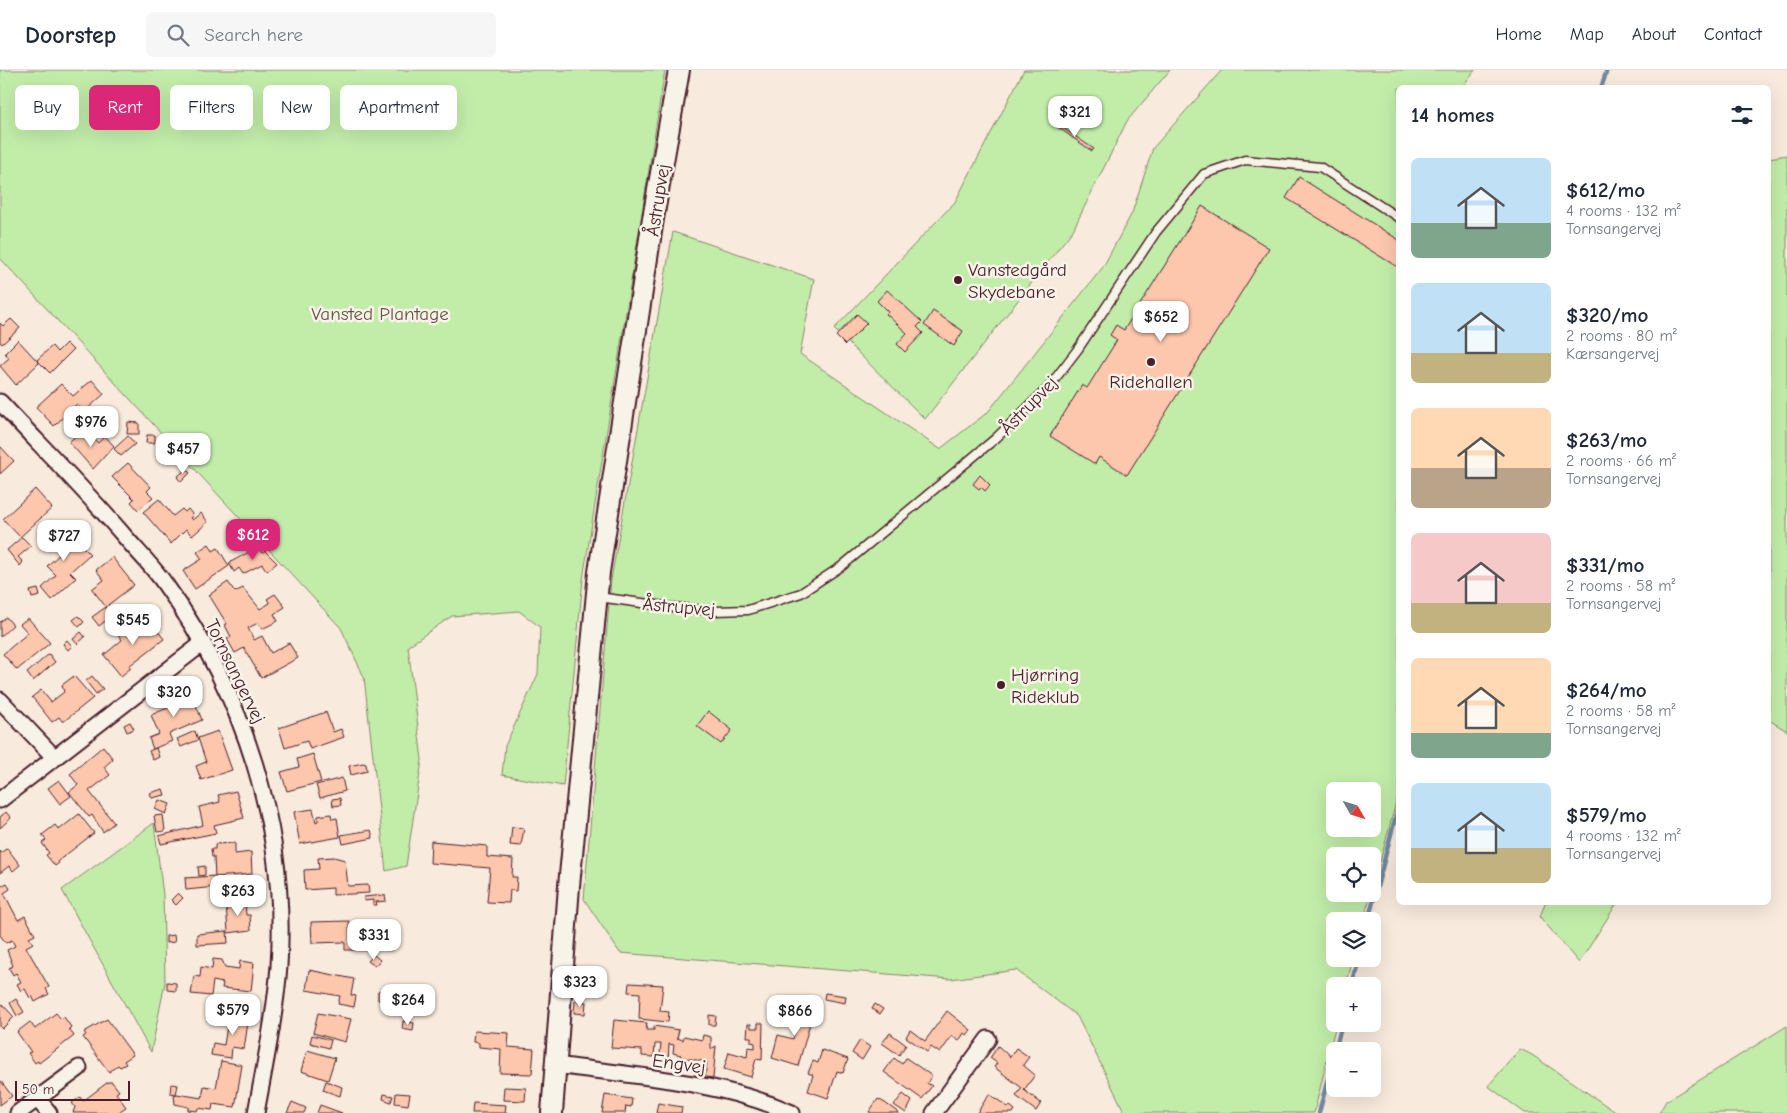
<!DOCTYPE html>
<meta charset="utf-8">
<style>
:root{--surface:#fff;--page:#f6f6f7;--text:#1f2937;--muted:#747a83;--line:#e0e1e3;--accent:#db2777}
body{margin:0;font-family:"Comic Neue",sans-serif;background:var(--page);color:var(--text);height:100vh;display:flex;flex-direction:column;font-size:19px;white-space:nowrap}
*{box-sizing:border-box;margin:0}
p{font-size:16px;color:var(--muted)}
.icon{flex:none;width:28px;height:28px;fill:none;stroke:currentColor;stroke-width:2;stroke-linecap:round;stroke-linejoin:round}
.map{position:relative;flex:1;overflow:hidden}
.drawer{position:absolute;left:1396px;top:15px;width:375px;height:820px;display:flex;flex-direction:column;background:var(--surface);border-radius:8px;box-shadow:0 5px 20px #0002}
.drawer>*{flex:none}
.hud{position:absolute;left:15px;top:15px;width:475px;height:45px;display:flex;gap:10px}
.needle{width:32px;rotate:129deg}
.buttons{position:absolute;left:1326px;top:712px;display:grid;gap:10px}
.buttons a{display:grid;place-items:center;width:55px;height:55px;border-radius:8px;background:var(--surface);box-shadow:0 5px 20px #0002;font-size:25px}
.scale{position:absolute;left:15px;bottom:12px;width:115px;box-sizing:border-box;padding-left:5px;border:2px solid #4a1f2b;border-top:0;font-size:14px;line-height:18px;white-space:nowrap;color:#4a1f2b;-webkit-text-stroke:4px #f7f3e8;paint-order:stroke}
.price{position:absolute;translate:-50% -42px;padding:0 11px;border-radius:10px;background:#fff;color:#222;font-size:16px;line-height:32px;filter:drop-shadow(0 1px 2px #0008)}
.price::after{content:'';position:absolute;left:50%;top:30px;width:15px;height:11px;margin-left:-8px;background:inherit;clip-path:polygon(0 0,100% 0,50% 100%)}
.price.active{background:var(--accent);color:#fff}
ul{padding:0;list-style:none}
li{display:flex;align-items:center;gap:15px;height:125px;padding:0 15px}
li span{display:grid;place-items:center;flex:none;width:140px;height:100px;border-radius:8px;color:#555}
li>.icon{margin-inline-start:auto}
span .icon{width:60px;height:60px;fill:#fffc;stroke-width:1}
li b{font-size:21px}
h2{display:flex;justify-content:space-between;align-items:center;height:60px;padding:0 15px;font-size:21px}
.tag{padding:0 18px;border-radius:8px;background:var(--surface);box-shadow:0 5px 20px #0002;font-size:18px;line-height:45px}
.tag.active{background:var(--accent);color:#fff}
header{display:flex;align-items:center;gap:30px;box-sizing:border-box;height:70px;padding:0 25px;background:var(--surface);border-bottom:1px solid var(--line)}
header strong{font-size:24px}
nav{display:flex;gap:28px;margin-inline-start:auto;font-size:18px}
.search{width:350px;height:45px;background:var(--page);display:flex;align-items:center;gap:12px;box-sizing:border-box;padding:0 18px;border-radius:8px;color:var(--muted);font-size:19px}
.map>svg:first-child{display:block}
.green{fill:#c2eda9;stroke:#86866a;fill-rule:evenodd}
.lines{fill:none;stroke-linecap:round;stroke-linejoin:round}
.stream{stroke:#7289a1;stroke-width:4.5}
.building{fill:#fcc7ad;stroke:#4a1f2b}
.lane-casing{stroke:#4a1f2b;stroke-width:11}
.street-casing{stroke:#4a1f2b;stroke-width:19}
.secondary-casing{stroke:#4a1f2b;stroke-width:24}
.lane{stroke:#f7f3e8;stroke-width:8}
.street{stroke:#f7f3e8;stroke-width:15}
.secondary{stroke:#f7f3e8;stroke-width:20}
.poi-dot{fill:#4a1f2b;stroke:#f7f3e8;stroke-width:2}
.labels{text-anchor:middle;stroke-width:5;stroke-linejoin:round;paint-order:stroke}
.street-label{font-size:19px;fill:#4a1f2b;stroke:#f7f3e8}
.poi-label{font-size:19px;fill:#4a1f2b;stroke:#f7f3e8;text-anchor:start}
.park-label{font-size:19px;fill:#68524a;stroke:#f7f3e8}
</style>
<header>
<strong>Doorstep</strong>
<div class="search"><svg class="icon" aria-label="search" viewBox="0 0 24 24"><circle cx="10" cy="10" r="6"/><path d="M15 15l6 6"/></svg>Search here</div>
<nav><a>Home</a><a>Map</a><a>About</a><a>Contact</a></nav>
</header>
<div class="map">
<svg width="1787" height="1043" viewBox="0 0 1787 1043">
<rect width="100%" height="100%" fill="#f8eadc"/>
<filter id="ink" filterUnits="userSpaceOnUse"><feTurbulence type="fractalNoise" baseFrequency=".02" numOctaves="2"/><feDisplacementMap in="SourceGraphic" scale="10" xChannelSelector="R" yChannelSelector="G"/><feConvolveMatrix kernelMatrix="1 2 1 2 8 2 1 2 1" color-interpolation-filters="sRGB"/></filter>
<g filter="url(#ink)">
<g class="green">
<polygon points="0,0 665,0 583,509 563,716 502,705 505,676 538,604 540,557 519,541 452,546 408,576 422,690 406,796 386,801 364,607 341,558 0,188"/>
<polygon points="1024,0 1170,0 1127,51 1073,160 925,349 834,259 955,132"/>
<path d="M1222 0H1475L1462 17 1399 18V721L1373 818 1372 786H1335V824H1371L1363 851H1335V889H1353L1346 916H1335L1336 954 1314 1043H1125L1077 946 1016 900 951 909 620 883 584 829 611 510 673 162 814 209 800 284 940 379 988 342 1103 197 1132 143 1153 78ZM1335 721H1372V759H1335Z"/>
<polygon points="1787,85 1787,661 1769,650 1769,88"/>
<polygon points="154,753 163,825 165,913 151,982 62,820"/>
<polygon points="1545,833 1545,832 1617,833 1579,893 1540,847"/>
<polygon points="1787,956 1787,1043 1659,1043 1666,1031"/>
<polygon points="1520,979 1532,985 1617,1043 1525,1043 1488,1016"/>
</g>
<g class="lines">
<g class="stream">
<polyline points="1601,18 1607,0"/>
<polyline points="1368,851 1399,734"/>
<polyline points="1352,916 1359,889"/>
<polyline points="1319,1043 1342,954"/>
</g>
</g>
<g class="building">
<polygon points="1057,54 1094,79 1092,81 1056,56"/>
<polygon points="1299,107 1399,170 1399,198 1286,128"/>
<polygon points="1202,136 1269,178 1127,405 1099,387 1095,394 1050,366 1082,315 1087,318 1117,270 1110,265 1116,255 1124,260"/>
<polygon points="887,220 922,252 917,257 923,263 905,282 897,274 907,263 886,244 888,242 877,231"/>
<polygon points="933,241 963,261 954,276 924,255"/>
<polygon points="857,244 867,253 845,275 836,266"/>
<polygon points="11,249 20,258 2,274 0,272 0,253 3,256"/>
<polygon points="18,270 39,293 16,315 0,296 9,288 5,283"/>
<polygon points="66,273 73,280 50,303 37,290 52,276 57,282"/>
<polygon points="92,310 104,324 84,342 77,334 54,356 36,337 61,314 73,326"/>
<polygon points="128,352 139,353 139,364 127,364"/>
<polygon points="84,358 98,373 105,366 114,376 93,399 69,372"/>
<polygon points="147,365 155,365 155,373 146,373"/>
<polygon points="128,366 135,374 121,386 114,379"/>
<polygon points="0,376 14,391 0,404"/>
<polygon points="128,393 151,417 147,421 153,427 138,440 131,432 134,429 112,407"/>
<polygon points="186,399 190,403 181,412 177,407"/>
<polygon points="980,405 990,415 985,421 981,417 979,419 973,414"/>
<polygon points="35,419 52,438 20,467 3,449"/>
<polygon points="159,429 173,446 182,439 185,442 188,439 193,445 190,448 192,450 201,443 208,452 192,466 186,459 171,474 143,442"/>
<polygon points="63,457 90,484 70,502 76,508 52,530 42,518 56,505 47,496 62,482 50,469"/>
<polygon points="22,467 31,476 18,487 23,492 20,496 7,480"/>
<polygon points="209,474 213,481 218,478 229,496 195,519 183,501 202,489 197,482"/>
<polygon points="258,477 262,483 265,481 277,493 267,501 262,494 243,504 239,498 234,502 229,493"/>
<polygon points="112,487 134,515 108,535 114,544 99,556 92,547 106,537 92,519 104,510 96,500"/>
<polygon points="228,512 235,522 243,518 260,539 270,533 267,529 275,524 285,537 274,544 278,551 262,559 258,553 248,558 254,570 262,566 271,583 289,573 298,588 261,608 244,578 235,583 227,569 231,567 225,555 227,554 209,525"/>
<polygon points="38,519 40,526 32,528 30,521"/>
<polygon points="78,546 84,552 79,557 73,550"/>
<polygon points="6,547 13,555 0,567 0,552"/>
<polygon points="28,548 50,573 17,600 3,584 28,563 20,554"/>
<polygon points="150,551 164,569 129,596 131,598 121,606 104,585 122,570 117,563 131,552 138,560"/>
<polygon points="81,562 85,567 77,574 73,569"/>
<polygon points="67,570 72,576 68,580 63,574"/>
<polygon points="49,584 55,592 33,611 27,603"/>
<polygon points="74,606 93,628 63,652 59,647 52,652 32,627 41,620 51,632 64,622 62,615"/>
<polygon points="92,606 103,619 96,624 86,611"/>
<polygon points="182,620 186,630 193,628 202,650 169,664 172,671 153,679 149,668 159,664 151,645 172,636 168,625"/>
<polygon points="708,641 732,660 721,674 697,656"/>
<polygon points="326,642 333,662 341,659 344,667 310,679 307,671 285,678 279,658"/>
<polygon points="130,652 134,659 127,662 124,655"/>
<polygon points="195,661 198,670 181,677 177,669"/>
<polygon points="218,661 232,700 201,710 196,696 206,692 198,668"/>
<polygon points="103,676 113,689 104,697 110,705 89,721 114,753 103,762 92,745 89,747 69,722 78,715 70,704"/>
<polygon points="156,678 159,687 153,690 149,681"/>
<polygon points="313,684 321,712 287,721 281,702 299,697 297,689"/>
<polygon points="363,693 366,694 367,701 351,705 349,696"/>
<polygon points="342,708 345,721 320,728 316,715"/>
<polygon points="59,710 71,726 60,734 48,718"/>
<polygon points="163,719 165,725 152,728 150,723"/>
<polygon points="236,721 244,748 214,755 216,763 161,774 159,766 203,755 199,737 220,732 218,725"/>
<polygon points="340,728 341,735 333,736 332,729"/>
<polygon points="159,730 170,734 166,744 155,739"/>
<polygon points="313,739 316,752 318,751 318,746 331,744 332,749 337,748 340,767 300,774 294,742"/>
<polygon points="6,742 11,748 0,758 0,747"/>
<polygon points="79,744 94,763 58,791 59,793 55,796 46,785 49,783 42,773 46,770 42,765 55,755 59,760"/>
<polygon points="163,745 165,761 157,762 154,746"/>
<polygon points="512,757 524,758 521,776 510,775"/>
<polygon points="371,760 373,768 343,774 341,765"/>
<polygon points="431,771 487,776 487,787 513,789 512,807 517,807 516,821 510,820 509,833 487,832 490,798 430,793"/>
<polygon points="235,773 235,784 251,782 252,804 215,807 214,787 212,787 211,779 215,779 215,774"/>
<polygon points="7,778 20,795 13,801 9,796 0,803 0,781 1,783"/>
<polygon points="334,787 345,790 348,816 368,815 369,823 333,825 333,818 305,820 304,800 319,799 318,788"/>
<polygon points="205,796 205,805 199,806 198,797"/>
<polygon points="215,806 216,817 186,820 185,808"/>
<polygon points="7,813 10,819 4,823 18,850 25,846 32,859 35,865 29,868 33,873 26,877 49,917 46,919 49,924 35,932 32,926 30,928 25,919 21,921 17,914 21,912 16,903 13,905 9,898 13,896 7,880 15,876 12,870 6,873 0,865 0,817"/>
<polygon points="178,823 183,828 176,835 171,830"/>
<polygon points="385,825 386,831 376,832 377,835 373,835 373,830 364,831 364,827"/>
<polygon points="245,830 246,845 250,845 251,860 228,863 226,832"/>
<polygon points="349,851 350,870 373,869 373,880 345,880 345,872 312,873 311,852"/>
<polygon points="227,861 228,873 197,875 197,864"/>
<polygon points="174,865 175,872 166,873 166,866"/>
<polygon points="384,871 392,871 392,880 385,880"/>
<polygon points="374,885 380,890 375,896 368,891"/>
<polygon points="213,889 222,890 225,897 239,899 240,891 254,893 251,921 222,918 223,913 213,911 211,926 191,924 194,906 200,907 201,897 212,899"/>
<polygon points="309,900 354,909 351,925 356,926 354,937 338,934 340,926 306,920"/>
<polygon points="167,912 176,913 176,921 167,920"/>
<polygon points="629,913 663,915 660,941 669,942 668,952 639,949 640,923 628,922"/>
<polygon points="387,920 387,930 378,930 378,921"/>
<polygon points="825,923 846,926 845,933 824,929"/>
<polygon points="16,929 24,942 17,946 10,933"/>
<polygon points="810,930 816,932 798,996 772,988 778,965 793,969 797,954 789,952 793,938 806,942"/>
<polygon points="575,931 586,932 585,944 574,943"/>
<polygon points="0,932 14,947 2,959 0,957"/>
<polygon points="875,934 883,939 880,944 872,939"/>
<polygon points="947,941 971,960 967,965 964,963 959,971 952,966 940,983 931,977 927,982 906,967 910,960 925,971"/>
<polygon points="56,943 61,949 64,947 71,957 69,959 74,966 39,993 38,991 35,993 28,983 31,982 17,962 30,952 35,959"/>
<polygon points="229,943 249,946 244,979 232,977 231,988 211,985 213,973 224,975"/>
<polygon points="318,943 351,949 345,972 313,963"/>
<polygon points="709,945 716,946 715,955 709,955"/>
<polygon points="107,949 133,985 124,991 126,994 120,997 118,995 109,1002 83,967 86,965 84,962"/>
<polygon points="614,950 647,953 646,960 654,960 654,956 679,960 677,968 683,970 684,966 702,970 703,965 711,967 711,979 716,976 713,1008 705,1007 707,992 680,987 681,985 673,983 674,975 669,974 668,993 659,992 661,974 655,974 654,987 642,986 642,980 611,978"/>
<polygon points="403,951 414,953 413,961 402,959"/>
<polygon points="758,953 763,953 762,990 756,989 751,1007 724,999 729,982 747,987 748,977 755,978 755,973 751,972 751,967 747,967 748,954 751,954 751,958 758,958"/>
<polygon points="474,961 509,963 508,977 534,979 532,1004 500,1003 501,979 479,977 479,973 473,972"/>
<polygon points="890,963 906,975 899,985 882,973"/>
<polygon points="312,965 331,970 329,978 310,973"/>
<polygon points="860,970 870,977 862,990 852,983"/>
<polygon points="998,976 1010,987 1016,978 1029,987 1023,995 1035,1005 1024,1020 1041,1033 1036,1041 1016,1026 1022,1018 994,997 997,993 990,988"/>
<polygon points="307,980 335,988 328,1010 301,1001"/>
<polygon points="822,980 848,989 843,1003 837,1001 828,1028 808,1021 813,1005 808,1003 813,991 818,993"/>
<polygon points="894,988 902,994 906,988 932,1006 927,1013 932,1016 922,1029 884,1002"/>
<polygon points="221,991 242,995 235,1037 213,1034 212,1040 198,1038 197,1041 188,1040 188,1037 175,1034 174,1025 177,1024 202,1028 204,1016 216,1018"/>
<polygon points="0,1010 12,1026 0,1035"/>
<polygon points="326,1011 342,1017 340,1026 323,1020"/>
<polygon points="108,1012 112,1012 119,1021 116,1023 126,1037 117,1043 73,1043 75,1037 72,1033 80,1027 83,1031"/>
<polygon points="171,1014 178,1015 176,1024 170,1023"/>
<polygon points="504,1017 526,1018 525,1031 503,1030"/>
<polygon points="396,1023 410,1024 408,1035 395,1033"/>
<polygon points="384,1024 393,1026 391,1032 383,1029"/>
<polygon points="903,1024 912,1031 906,1043 894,1035"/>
<polygon points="989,1024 1008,1037 1010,1036 1015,1040 1013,1043 977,1043"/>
<polygon points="605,1025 632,1029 631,1037 626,1036 625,1043 602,1043"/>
<polygon points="878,1029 885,1033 899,1043 871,1043 869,1042"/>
<polygon points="292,1032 306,1038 304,1043 287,1043"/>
<polygon points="473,1033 506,1035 505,1042 508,1043 472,1043"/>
<polygon points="658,1033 682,1037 681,1043 656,1043"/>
<polygon points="320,1035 342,1043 317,1043"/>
</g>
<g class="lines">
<g class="lane-casing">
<polyline id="lane" points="598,527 671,537 715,541 748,540 801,523 842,496 996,368 1048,318 1078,279 1156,162 1204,104 1245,90 1320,97 1399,148"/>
</g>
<g class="street-casing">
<g id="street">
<path d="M0 332C42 377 86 421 126 468 139 483 154 498 165 514 244 624 288 760 279 896 275 946 265 994 256 1043"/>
<polyline points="0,630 55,688"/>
<polyline points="0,730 203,573"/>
<path d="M556 995C635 1006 719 1011 792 1043"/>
<polyline points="37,1028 49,1043"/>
<polyline points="18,1043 79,998"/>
<polyline points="934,1043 988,969"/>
</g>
</g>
<g class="secondary-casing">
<polyline id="secondary" points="552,1043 569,816 599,502 653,149 679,0"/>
</g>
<use href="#lane" class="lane"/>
<use href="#street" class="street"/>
<use href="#secondary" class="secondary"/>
</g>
</g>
<g class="poi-dot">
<circle cx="958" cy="210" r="5"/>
<circle cx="1151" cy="292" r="5"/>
<circle cx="1001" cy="615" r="5"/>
</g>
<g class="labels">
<g class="street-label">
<text transform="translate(657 130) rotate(-81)" y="7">Åstrupvej</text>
<text transform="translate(1028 335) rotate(-46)" y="7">Åstrupvej</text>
<text transform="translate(679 536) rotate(5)" y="7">Åstrupvej</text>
<text transform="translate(236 601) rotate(64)" y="7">Tornsangervej</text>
<text transform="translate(679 993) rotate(8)" y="7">Engvej</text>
</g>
<g class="poi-label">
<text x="968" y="206">Vanstedgård<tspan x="968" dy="22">Skydebane</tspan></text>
<text x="1151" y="318" text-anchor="middle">Ridehallen</text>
<text x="1011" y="611">Hjørring<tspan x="1011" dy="22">Rideklub</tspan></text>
</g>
<g class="park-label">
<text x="380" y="250">Vansted Plantage</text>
</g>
</g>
</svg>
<div class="buttons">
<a><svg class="needle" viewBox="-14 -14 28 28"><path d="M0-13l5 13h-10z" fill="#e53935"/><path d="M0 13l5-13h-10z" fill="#747a83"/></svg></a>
<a><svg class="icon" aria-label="locate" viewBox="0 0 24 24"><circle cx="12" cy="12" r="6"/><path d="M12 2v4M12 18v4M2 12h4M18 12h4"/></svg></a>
<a><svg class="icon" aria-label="layers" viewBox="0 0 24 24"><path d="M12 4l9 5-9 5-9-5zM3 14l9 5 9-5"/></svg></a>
<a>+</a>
<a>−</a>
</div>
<div class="scale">50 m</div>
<b class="price" style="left:1075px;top:68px">$321</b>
<b class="price" style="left:1161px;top:273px">$652</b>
<b class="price" style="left:91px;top:378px">$976</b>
<b class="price" style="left:183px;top:405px">$457</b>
<b class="price active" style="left:253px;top:491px">$612</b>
<b class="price" style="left:64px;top:492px">$727</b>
<b class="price" style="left:133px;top:576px">$545</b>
<b class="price" style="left:174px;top:648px">$320</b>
<b class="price" style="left:238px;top:847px">$263</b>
<b class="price" style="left:374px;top:891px">$331</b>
<b class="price" style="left:580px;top:938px">$323</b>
<b class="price" style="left:408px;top:956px">$264</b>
<b class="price" style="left:233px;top:966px">$579</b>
<b class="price" style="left:795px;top:967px">$866</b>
<div class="hud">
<a class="tag">Buy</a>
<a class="tag active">Rent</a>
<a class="tag">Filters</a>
<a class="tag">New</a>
<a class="tag">Apartment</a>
</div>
<section class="drawer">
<h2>14 homes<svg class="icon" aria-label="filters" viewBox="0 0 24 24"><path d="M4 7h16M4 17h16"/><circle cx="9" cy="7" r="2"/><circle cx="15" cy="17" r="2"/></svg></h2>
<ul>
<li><span style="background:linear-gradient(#bfe0f5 65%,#7fa58c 0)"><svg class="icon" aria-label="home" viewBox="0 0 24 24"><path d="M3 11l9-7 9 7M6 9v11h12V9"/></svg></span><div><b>$612/mo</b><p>4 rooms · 132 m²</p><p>Tornsangervej</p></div></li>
<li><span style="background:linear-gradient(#bfe0f5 70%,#c2b280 0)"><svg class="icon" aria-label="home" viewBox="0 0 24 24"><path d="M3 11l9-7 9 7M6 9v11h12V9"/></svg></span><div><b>$320/mo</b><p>2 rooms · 80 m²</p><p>Kærsangervej</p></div></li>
<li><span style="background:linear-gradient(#ffd9b3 60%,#b9a48a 0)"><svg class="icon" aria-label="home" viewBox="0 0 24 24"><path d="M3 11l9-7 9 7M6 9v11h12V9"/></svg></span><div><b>$263/mo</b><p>2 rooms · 66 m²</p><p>Tornsangervej</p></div></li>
<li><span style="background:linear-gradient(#f6c9c9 70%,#c2b280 0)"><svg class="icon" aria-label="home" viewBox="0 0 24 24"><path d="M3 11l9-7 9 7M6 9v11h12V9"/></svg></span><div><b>$331/mo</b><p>2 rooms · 58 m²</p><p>Tornsangervej</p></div></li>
<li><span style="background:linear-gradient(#ffd9b3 75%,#7fa58c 0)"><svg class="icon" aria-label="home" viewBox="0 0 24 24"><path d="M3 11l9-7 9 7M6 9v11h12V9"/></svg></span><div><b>$264/mo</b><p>2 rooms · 58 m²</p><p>Tornsangervej</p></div></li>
<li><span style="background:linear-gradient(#bfe0f5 65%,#c2b280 0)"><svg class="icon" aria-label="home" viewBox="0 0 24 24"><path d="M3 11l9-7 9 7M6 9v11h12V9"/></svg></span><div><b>$579/mo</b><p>4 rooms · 132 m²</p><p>Tornsangervej</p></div></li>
</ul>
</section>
</div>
